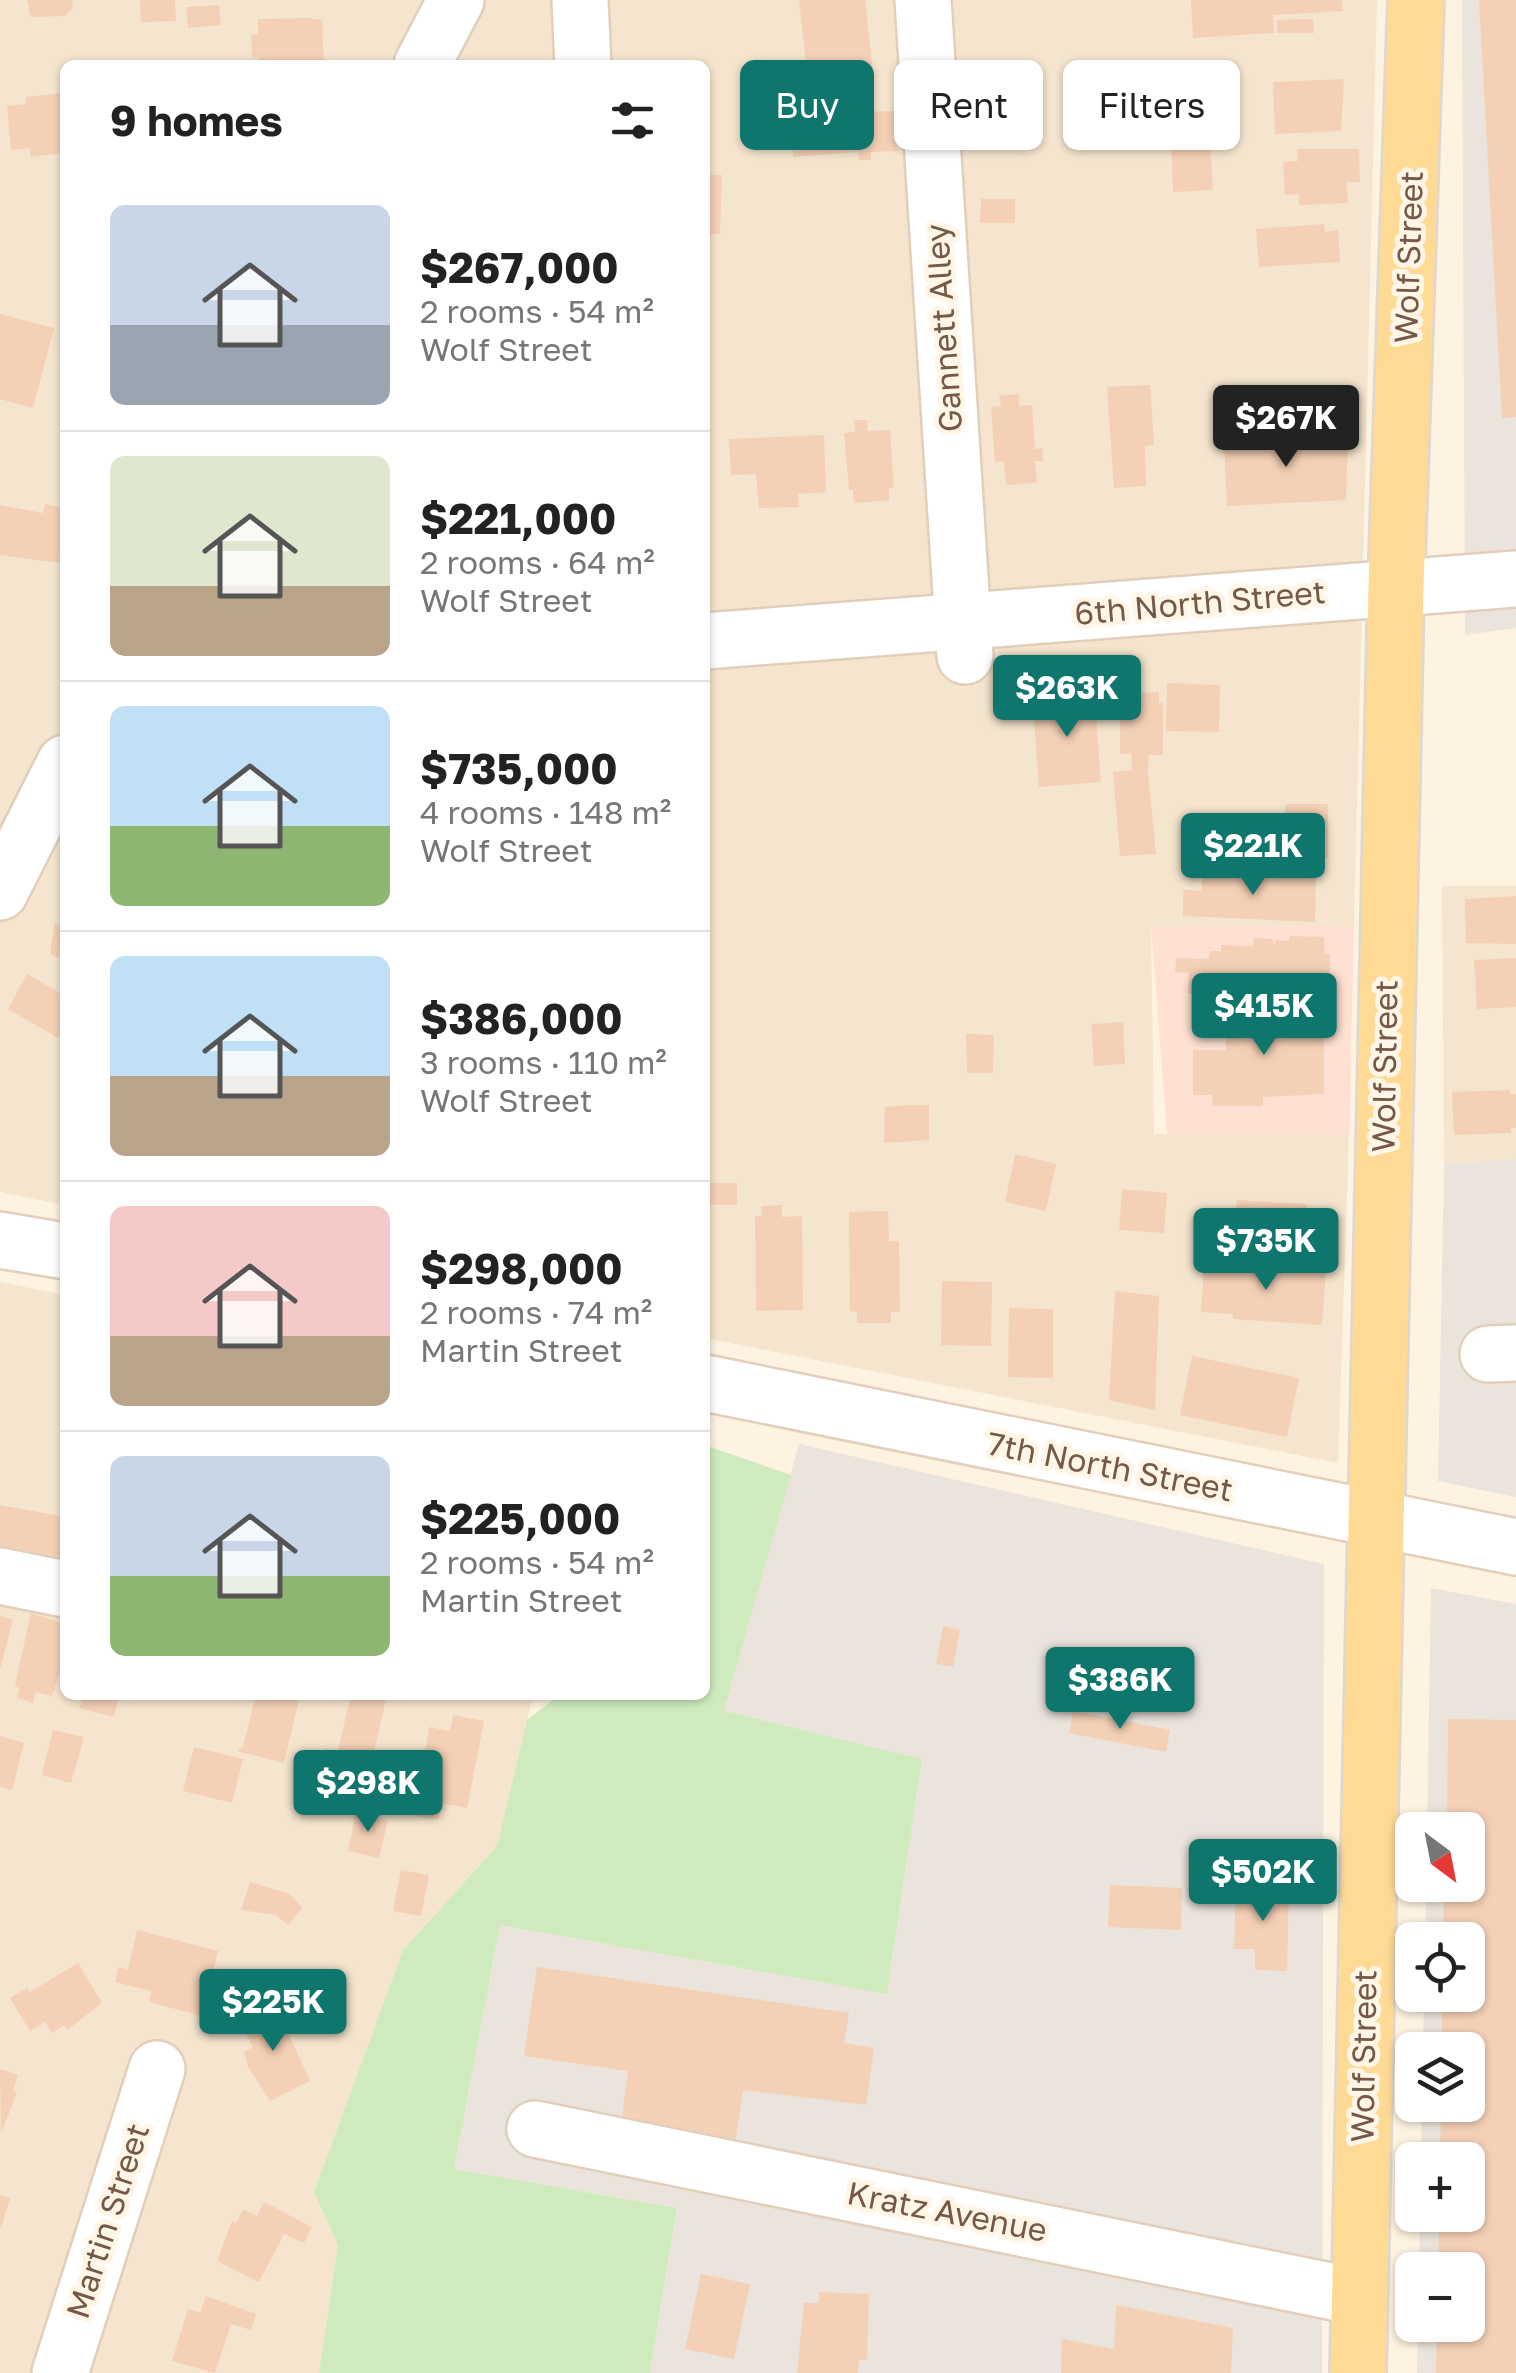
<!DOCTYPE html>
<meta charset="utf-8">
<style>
:root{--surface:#fff;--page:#f6f6f6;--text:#222;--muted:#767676;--line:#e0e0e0;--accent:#0f766e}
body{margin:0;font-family:"Golos Text",sans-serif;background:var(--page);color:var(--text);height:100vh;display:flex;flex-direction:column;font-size:38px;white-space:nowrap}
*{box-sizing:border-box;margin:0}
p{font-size:32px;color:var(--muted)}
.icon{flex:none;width:55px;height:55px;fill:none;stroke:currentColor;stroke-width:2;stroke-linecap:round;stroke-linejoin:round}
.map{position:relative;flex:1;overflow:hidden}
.sheet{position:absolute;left:60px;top:60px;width:650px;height:1640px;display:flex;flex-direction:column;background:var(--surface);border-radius:15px;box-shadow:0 2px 8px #0004}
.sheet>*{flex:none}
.top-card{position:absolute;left:740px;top:60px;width:625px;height:90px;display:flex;gap:20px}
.needle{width:65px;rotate:148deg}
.tools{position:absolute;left:1395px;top:1812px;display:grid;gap:20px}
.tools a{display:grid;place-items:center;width:90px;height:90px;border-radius:15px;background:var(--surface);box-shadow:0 2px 8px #0004;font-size:50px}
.price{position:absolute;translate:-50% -85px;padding:0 22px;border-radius:10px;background:var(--accent);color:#fff;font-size:32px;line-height:65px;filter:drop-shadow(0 2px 5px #0008)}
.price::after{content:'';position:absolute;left:50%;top:60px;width:30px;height:22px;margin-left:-15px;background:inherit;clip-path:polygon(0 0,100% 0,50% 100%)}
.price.current{background:#222;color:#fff}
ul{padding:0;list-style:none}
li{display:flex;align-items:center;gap:30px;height:250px;padding:0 50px}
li+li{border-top:2px solid var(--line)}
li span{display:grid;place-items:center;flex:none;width:280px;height:200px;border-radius:15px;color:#555}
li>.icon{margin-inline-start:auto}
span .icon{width:120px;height:120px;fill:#fffc;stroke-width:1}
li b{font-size:42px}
h2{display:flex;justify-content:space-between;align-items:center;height:120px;padding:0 50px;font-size:42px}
.chip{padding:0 35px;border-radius:15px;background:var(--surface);box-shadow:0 2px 8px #0004;font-size:35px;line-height:90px}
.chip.current{background:var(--accent);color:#fff}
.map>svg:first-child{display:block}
.residential{fill:#f5e5ce}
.commercial{fill:#ffe1d3}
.industrial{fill:#ebe4dc}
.green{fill:#cfebbe}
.building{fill:#f4d0b6}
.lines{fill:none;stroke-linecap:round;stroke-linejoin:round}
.minor-casing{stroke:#e2cfbb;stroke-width:60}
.major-casing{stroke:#ded7d3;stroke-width:60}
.minor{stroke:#fff;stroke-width:55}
.major{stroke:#ffda95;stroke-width:55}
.labels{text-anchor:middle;stroke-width:10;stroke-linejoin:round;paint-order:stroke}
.street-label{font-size:32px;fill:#755846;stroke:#fff6e7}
</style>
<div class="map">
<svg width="1516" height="2373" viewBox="0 0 1516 2373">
<rect width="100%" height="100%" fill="#fef3e0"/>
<g class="residential">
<polygon points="0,0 1377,0 1354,926 1151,927 1154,1134 1349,1135 1338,1463 705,1338 705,65 65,65 65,1205 0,1192"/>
<polygon points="1442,886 1516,886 1516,1159 1444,1164"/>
<polygon points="0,1282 65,1295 65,1695 533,1695 497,1846 403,1950 314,2192 338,2245 319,2373 0,2373"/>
</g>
<polygon class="commercial" points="1151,926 1354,926 1349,1135 1167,1134"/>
<g class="industrial">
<polygon points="1462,0 1516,0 1516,628 1465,635"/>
<polygon points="1516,1159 1516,1497 1438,1481 1444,1164"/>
<polygon points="799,1444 1324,1564 1322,2373 650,2373 677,2208 454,2169 500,1925 887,1994 922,1759 724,1712"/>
<polygon points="1431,1588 1516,1604 1516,2373 1417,2373 1418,2325 1468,2325 1468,2270 1419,2270 1420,2215 1468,2215 1468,2160 1421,2160 1422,2105 1468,2105 1468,2050 1423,2050 1424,1995 1468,1995 1468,1940 1425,1940 1426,1885 1468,1885 1468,1830 1427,1830"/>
</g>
<polygon class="green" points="705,1445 791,1475 724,1711 922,1759 887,1994 500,1925 454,2169 677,2208 650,2373 319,2373 338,2245 314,2192 403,1950 497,1846 527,1720 559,1695 705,1695"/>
<g class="building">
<polygon points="27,0 72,0 73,7 65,16 31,17"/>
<polygon points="140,0 175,0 176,21 141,22"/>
<polygon points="799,0 865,0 874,82 809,89"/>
<polygon points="1191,0 1342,0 1343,11 1273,15 1274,33 1193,38"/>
<polygon points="1479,0 1516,0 1516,417 1502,418"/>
<polygon points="219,5 221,25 188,28 186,7"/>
<polygon points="309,18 322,20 324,65 259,65 259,57 252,57 251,35 258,34 258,19"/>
<polygon points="1313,19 1314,33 1277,33 1277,20"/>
<polygon points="1344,79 1341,131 1275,134 1273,82"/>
<polygon points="1014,81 1014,87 1036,87 1037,131 1019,132 1019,149 975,150 973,82"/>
<polygon points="65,93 65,153 30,157 30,148 11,150 7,106 26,104 25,97"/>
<polygon points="858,103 859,112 895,111 897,151 871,152 871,160 859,160 858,152 793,157 791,116 811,115 810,106"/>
<polygon points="1208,111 1209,141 1173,143 1172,112"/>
<polygon points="1210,143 1213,190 1173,192 1171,145"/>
<polygon points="1297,149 1359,149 1360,182 1346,182 1348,203 1299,205 1299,194 1285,195 1283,162 1298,161"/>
<polygon points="705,175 722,175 720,234 705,235"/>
<polygon points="981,199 1015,199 1015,223 980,223"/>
<polygon points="1324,224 1325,232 1338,230 1340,262 1259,267 1256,229"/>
<polygon points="0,314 54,328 33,408 0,399"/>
<polygon points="1150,385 1154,445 1145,446 1146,486 1114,488 1107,387"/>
<polygon points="1019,394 1019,406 1032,405 1035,449 1042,448 1043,461 1035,461 1037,483 1006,485 1004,461 995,462 991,407 1001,406 999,396"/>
<polygon points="854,420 867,420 868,431 890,430 894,487 889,488 889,500 854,503 853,490 849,490 844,433 855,432"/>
<polygon points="1279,429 1280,439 1348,436 1346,500 1227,506 1224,442 1263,440 1263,430"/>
<polygon points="824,435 826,492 798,494 799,507 759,508 756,474 731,475 729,439"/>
<polygon points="45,504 65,508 59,563 0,555 0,505 43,513"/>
<polygon points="1167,683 1220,685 1219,732 1166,731"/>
<polygon points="1086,692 1087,704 1095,703 1101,782 1039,787 1033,707 1038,707 1038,696"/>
<polygon points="1159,692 1159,703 1163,703 1163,755 1149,755 1148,771 1156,854 1120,856 1113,772 1132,770 1131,753 1120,754 1120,703 1124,703 1123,694"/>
<polygon points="1285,804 1328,804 1328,858 1286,858"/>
<polygon points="1285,872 1285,877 1316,878 1315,922 1183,916 1183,890 1202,891 1202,875"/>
<polygon points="1516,896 1516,944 1466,943 1465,899"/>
<polygon points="55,923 65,925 65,961 50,954"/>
<polygon points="1289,936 1324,937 1325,954 1330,954 1329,999 1188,993 1189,973 1175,972 1176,958 1209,959 1210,951 1221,951 1221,945 1253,946 1254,938 1272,939 1275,945 1275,940 1289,941"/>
<polygon points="1516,958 1516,1007 1477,1009 1474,960"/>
<polygon points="27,974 65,996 65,1028 58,1038 8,1009"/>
<polygon points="1324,1009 1324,1094 1263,1097 1263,1106 1213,1106 1212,1095 1193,1095 1193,1050 1226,1050 1225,1010"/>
<polygon points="1123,1022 1125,1064 1094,1066 1091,1024"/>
<polygon points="966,1034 994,1035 993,1073 967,1073"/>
<polygon points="1510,1090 1510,1095 1516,1094 1516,1128 1511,1128 1511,1133 1454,1135 1452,1092"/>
<polygon points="906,1105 929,1105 929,1140 884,1143 885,1107"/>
<polygon points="1015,1154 1056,1164 1046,1211 1005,1202"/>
<rect x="705" y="1183" width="32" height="22"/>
<polygon points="1122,1189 1167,1193 1164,1233 1119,1230"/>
<polygon points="1237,1200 1307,1204 1304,1262 1212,1258 1213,1253 1198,1252 1200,1226 1213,1226 1214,1210 1228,1211 1228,1217 1236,1217"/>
<polygon points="782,1205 782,1217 802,1216 803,1310 756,1311 755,1216 762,1216 761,1206"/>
<polygon points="888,1211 889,1241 899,1241 900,1312 891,1312 891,1323 857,1323 857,1312 850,1311 849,1212"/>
<polygon points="1237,1264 1326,1269 1322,1325 1233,1319 1233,1314 1201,1312 1204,1267 1237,1269"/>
<polygon points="942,1281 992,1282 991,1346 941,1345"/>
<polygon points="1115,1291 1159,1296 1155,1410 1109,1400"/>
<polygon points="1009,1308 1053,1309 1053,1378 1008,1377"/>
<polygon points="1192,1356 1299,1378 1287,1437 1180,1415"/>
<polygon points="0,1505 65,1517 62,1557 0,1546"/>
<polygon points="31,1613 65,1624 65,1657 52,1696 36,1692 33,1703 17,1698 19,1688 15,1686"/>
<polygon points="0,1616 13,1620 1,1666 0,1666"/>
<polygon points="943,1626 960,1630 953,1667 936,1664"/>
<polygon points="83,1695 119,1695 114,1717 79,1708"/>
<polygon points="256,1695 300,1695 284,1763 237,1751 243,1747"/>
<polygon points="351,1695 386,1699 366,1786 353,1783 350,1797 335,1793 338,1779 324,1777 329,1759 324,1758 326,1748 337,1754"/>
<polygon points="1073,1711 1170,1730 1166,1752 1069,1733"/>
<polygon points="453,1715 484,1721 467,1808 442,1803 438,1820 416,1816 429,1727 450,1731"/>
<polygon points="1448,1719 1516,1720 1516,2373 1436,2373 1437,2325 1468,2325 1468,2270 1438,2270 1439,2215 1468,2215 1468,2160 1440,2160 1441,2105 1468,2105 1468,2050 1442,2050 1442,1995 1468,1995 1468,1940 1443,1940 1444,1885 1468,1885 1468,1830 1447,1830"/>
<polygon points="53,1730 84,1737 71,1783 42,1775"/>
<polygon points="0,1736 24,1743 12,1790 0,1787"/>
<polygon points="194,1747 243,1759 232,1803 183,1791"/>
<polygon points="356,1813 388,1820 379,1858 348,1851"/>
<polygon points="401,1870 429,1875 421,1916 393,1911"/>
<polygon points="250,1882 290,1894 302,1908 288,1925 276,1915 241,1910"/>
<polygon points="1236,1883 1289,1885 1287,1971 1255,1970 1255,1949 1234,1949"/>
<polygon points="1110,1885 1182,1888 1181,1930 1108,1927"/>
<polygon points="137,1930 218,1951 202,2016 149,2002 151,1991 115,1982 118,1967 128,1970"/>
<polygon points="78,1963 102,2003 67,2030 65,2025 52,2033 45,2022 30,2031 10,1998 27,1988 30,1992"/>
<polygon points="537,1967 849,2013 844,2043 874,2048 866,2105 743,2090 735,2145 621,2124 628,2071 524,2056"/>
<polygon points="275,2003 310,2081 270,2101 248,2066 244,2052 253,2047 240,2022"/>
<polygon points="0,2069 18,2075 13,2091 17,2093 1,2133"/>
<polygon points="0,2195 10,2198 1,2228 0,2228"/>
<polygon points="264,2202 312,2227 304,2243 284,2234 259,2282 217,2261 232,2221 236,2223 243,2210 257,2216"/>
<polygon points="701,2274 750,2284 734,2359 685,2349"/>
<polygon points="819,2292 869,2294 867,2360 859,2360 858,2373 797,2373 804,2303 819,2303"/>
<polygon points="206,2296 256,2314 251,2330 231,2324 215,2373 172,2361 188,2309 200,2313"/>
<polygon points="1116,2305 1233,2328 1231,2373 1061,2373 1062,2339 1114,2349"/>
</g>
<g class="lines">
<g class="minor-casing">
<g id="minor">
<polyline points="580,0 583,65"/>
<polyline points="923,0 965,656"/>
<polyline points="422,65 456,0"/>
<polyline points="705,641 1516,579"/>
<polyline points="0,892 65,763"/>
<polyline points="0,1240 65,1251"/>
<polyline points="1488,1354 1516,1353"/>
<polyline points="705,1383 1516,1547"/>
<polyline points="0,1576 65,1589"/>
<polyline points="535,2129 1359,2297"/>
<polyline points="60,2373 157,2069"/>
</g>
</g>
<g class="major-casing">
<polyline id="major" points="1358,2373 1396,587 1416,0"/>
</g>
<use href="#minor" class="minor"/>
<use href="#major" class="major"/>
</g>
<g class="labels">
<g class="street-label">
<text transform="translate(1409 257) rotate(-88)" y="11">Wolf Street</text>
<text transform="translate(944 328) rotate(-94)" y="11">Gannett Alley</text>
<text transform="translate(1200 603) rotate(-5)" y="11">6th North Street</text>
<text transform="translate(1385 1066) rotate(-89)" y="11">Wolf Street</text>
<text transform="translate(1110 1467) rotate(11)" y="11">7th North Street</text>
<text transform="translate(1364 2056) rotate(-89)" y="11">Wolf Street</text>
<text transform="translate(947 2212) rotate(11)" y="11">Kratz Avenue</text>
<text transform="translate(108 2221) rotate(-72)" y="11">Martin Street</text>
</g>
</g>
</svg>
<div class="tools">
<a><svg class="needle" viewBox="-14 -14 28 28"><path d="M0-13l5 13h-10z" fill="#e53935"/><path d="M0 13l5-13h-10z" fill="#767676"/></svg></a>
<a><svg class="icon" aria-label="locate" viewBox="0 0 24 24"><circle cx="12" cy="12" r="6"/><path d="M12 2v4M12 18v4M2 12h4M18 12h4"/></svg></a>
<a><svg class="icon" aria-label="layers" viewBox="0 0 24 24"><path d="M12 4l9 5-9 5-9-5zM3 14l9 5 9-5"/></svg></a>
<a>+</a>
<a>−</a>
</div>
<b class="price current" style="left:1286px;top:470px">$267K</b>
<b class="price" style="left:1067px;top:740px">$263K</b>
<b class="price" style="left:1253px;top:898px">$221K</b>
<b class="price" style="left:1264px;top:1058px">$415K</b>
<b class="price" style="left:1266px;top:1293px">$735K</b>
<b class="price" style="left:1120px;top:1732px">$386K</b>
<b class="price" style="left:368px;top:1835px">$298K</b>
<b class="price" style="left:1263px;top:1924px">$502K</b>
<b class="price" style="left:273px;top:2054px">$225K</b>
<div class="top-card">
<a class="chip current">Buy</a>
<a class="chip">Rent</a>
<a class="chip">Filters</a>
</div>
<section class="sheet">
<h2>9 homes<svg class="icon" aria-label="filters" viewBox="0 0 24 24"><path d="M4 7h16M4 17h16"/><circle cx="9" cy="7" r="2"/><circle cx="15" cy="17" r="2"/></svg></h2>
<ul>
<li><span style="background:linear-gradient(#c9d6e8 60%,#9aa5b1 0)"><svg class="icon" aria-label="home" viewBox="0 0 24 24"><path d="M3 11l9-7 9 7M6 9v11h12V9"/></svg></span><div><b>$267,000</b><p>2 rooms · 54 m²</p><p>Wolf Street</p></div></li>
<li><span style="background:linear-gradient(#dfe7d0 65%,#b9a48a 0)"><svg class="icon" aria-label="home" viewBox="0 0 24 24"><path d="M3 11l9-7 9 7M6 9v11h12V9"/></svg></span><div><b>$221,000</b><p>2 rooms · 64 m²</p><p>Wolf Street</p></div></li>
<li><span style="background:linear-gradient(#bfe0f5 60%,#8fb573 0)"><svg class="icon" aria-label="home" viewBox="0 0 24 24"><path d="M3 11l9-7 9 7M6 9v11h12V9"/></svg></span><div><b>$735,000</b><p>4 rooms · 148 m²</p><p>Wolf Street</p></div></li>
<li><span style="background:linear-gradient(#bfe0f5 60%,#b9a48a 0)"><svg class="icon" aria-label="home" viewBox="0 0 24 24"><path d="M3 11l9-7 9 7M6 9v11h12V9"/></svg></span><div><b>$386,000</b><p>3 rooms · 110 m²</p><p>Wolf Street</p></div></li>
<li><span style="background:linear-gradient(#f6c9c9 65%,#b9a48a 0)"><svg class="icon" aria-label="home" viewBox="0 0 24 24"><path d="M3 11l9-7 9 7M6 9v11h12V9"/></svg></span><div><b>$298,000</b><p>2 rooms · 74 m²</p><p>Martin Street</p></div></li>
<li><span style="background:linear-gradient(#c9d6e8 60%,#8fb573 0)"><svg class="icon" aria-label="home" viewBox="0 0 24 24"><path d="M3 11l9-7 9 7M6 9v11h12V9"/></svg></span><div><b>$225,000</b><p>2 rooms · 54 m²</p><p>Martin Street</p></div></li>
</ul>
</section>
</div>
